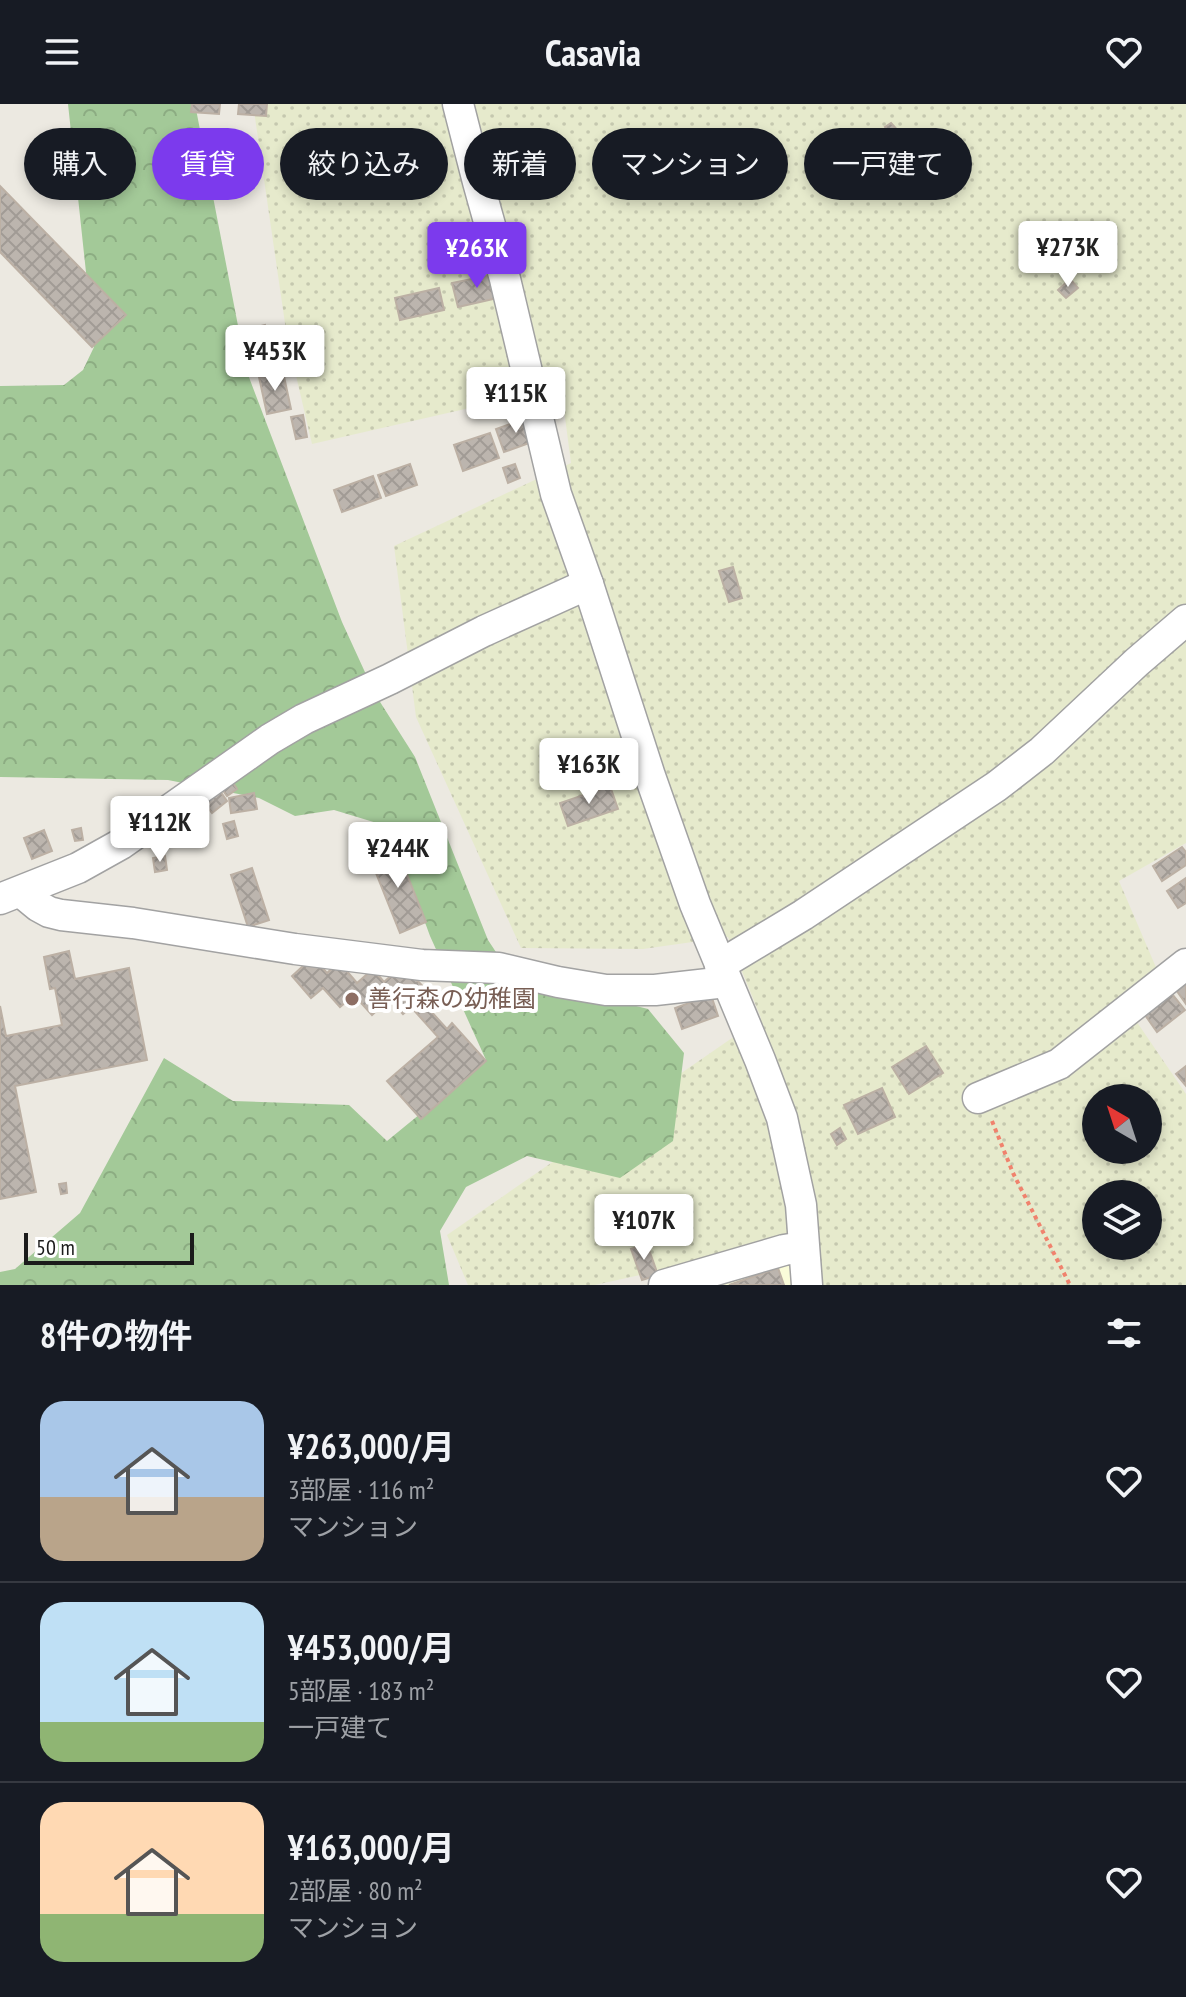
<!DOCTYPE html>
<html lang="ja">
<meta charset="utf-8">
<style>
:root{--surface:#171b24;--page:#242831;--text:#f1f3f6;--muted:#9ea1a6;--line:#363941;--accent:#7c3aed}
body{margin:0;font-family:"PT Sans Narrow","Noto Sans JP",sans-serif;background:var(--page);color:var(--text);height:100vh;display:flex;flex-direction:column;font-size:30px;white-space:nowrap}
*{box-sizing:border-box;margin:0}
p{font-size:26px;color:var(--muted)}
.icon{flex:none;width:44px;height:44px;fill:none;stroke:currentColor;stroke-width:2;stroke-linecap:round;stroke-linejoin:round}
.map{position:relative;height:1181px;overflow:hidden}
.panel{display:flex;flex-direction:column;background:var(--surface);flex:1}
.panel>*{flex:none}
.banner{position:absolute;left:24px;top:24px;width:1138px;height:72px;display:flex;gap:16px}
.needle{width:52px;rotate:321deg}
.buttons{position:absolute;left:1082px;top:980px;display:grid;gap:16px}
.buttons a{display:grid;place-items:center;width:80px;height:80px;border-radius:50%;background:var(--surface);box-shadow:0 4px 12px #0003;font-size:40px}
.scale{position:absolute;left:24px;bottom:20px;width:170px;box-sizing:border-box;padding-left:8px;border:4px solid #1b1b1b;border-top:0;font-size:22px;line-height:28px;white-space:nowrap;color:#1b1b1b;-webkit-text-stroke:6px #fff;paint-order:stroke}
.price{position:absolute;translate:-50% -68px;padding:0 18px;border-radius:8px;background:#fff;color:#222;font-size:26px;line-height:52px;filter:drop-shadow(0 2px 4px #0008)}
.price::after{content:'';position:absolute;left:50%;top:48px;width:24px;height:18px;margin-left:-12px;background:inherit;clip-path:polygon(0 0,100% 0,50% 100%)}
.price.selected{background:var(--accent);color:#fff}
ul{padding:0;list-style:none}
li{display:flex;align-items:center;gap:24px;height:200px;padding:0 40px}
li+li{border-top:2px solid var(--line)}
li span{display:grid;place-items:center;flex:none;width:224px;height:160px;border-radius:24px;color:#555}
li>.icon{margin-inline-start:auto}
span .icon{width:96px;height:96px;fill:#fffc;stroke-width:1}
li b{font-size:34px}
h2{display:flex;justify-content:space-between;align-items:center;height:96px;padding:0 40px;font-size:34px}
.pill{padding:0 28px;border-radius:36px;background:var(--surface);box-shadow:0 4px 12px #0003;font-size:28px;line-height:72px}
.pill.selected{background:var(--accent);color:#fff}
header{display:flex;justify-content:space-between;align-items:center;height:104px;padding:0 40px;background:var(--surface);font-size:36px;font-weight:700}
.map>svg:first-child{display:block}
.education{fill:#fafcd9}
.farmland{fill:url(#farmland-dots);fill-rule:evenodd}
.forest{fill:url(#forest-crowns)}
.building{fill:url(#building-cross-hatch);stroke:#bcb0a4;stroke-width:2}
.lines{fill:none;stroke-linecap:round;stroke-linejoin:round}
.minor-casing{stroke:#a2a2a2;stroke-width:33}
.path{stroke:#f0826d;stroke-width:4;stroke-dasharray:4 4;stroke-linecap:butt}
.minor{stroke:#fff;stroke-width:30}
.education-dot{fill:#8d6e63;stroke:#fff;stroke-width:3}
.labels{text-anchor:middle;stroke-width:8;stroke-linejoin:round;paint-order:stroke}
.education-label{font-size:24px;fill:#785e54;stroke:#fff;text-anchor:start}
</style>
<header><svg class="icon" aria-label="menu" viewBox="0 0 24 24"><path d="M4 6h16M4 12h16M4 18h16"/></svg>Casavia<svg class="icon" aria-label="heart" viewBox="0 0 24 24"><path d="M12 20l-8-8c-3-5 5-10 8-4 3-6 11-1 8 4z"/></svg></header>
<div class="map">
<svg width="1186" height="1181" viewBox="0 0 1186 1181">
<defs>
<pattern id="farmland-dots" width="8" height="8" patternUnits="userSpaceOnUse" patternTransform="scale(2)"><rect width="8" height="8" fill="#e6eacc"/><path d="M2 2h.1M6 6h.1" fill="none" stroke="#c5c8af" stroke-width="1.8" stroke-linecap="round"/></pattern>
<pattern id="forest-crowns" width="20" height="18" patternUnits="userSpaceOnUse" patternTransform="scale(2)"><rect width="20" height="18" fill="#a3c998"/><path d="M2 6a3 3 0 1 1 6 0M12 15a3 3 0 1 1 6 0" fill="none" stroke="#8cac82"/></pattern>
<pattern id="building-cross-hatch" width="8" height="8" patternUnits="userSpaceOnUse" patternTransform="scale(2)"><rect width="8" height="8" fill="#bcb5ae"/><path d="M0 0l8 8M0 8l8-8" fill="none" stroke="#a19b95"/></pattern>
</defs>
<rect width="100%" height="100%" fill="#ece9e1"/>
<polygon class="education" points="793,1151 796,1181 684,1181"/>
<path class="farmland" d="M253 0H1186V739L1119 777 1161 875 1128 905 1186 990V1181H819L815 1132 595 1181H468L447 1131 761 914 728 833 643 845 521 844 416 613 394 442 571 359 561 283 312 340 287 233ZM1096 994H1148V1046H1096ZM1096 1090H1148V1142H1096Z"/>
<polygon class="forest" points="68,0 195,0 247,268 342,518 375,590 415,653 488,836 519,883 597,892 648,905 684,949 673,1037 620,1074 527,1052 466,1083 440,1127 449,1181 0,1181 0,1168 15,1165 80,1109 164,954 233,997 349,1001 387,1037 486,956 430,832 390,723 334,706 295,712 259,694 168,676 0,673 0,282 64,281 83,266 94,243"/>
<g class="building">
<polygon points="192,0 220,0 219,10 191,8"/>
<polygon points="239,0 267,0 266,12 238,10"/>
<polygon points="891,19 900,29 894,34 885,23"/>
<polygon points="0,82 126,211 92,243 0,148"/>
<polygon points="497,170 502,193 458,203 452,179"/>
<polygon points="1070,175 1078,184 1066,194 1058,186"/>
<polygon points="439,184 444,206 400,216 395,194"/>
<polygon points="265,221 274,258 239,267 230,230"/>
<polygon points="283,268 291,305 267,310 259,273"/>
<polygon points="303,311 307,333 296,335 291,313"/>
<polygon points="527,314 535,337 504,348 496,325"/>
<polygon points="490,329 499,354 463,367 454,341"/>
<polygon points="410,360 417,381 386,392 378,371"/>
<polygon points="515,360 520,374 508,379 503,364"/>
<polygon points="373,372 381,394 342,408 334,386"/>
<polygon points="733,463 742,494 729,498 719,467"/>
<polygon points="232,677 237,685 227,692 222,685"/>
<polygon points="610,682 618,705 568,722 560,699"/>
<polygon points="218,684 227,697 212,709 203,697"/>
<polygon points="254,689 257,705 231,709 229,694"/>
<polygon points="234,717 238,732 227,735 223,720"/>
<polygon points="81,724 83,736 75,737 72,726"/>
<polygon points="44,726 52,747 32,755 24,734"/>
<polygon points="396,743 426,818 400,829 370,754"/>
<polygon points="1182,743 1186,748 1186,761 1162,777 1153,762"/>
<polygon points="165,752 167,766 155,768 153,754"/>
<polygon points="252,764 269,816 248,823 231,771"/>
<polygon points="1186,774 1186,799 1178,804 1167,787"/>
<polygon points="69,847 75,875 129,864 147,956 15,982 36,1088 0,1095 0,902 6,932 62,921 55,884 50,885 44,853"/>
<polygon points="313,853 327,869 339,858 357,879 373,865 384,878 403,861 428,888 420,895 447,925 452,919 486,957 421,1015 387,977 438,933 411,903 403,910 389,895 372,911 354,891 340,903 323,884 311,894 292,872"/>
<polygon points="1186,878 1186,900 1174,883"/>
<polygon points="1172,890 1185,906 1157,928 1145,911"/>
<polygon points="711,891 718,912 682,925 675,904"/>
<polygon points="926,942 943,969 909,990 892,963"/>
<polygon points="1186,962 1186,982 1176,970"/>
<polygon points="882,984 895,1013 858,1030 844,1001"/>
<polygon points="840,1024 846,1035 837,1041 831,1030"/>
<polygon points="66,1079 67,1089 61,1090 59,1080"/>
<polygon points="647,1140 658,1171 642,1176 631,1145"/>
<polygon points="778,1164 784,1181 729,1181"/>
</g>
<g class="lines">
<g class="minor-casing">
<g id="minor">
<polyline points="458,0 478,78 505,175 556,390 588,480 650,672 695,800 760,956 782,1014 801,1101 807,1181"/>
<polyline points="21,788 38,802 49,808 61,811 133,819 295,845 422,861 499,864 558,878 606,886 655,886 726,878"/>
<polyline points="0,795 78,764 121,740 270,635 304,615 390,575 484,527 588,480"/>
<polyline points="720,861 803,811 997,682 1042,647 1137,558 1186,516"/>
<polyline points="978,994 1059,960 1186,860"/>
<polyline points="664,1181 784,1146 803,1143"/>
</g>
</g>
<polyline class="path" points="992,1017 1013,1069 1070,1181"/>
<use href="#minor" class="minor"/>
</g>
<circle class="education-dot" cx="352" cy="895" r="8"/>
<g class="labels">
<g class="education-label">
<text x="368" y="903">善行森の幼稚園</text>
</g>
</g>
</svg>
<div class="buttons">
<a><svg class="needle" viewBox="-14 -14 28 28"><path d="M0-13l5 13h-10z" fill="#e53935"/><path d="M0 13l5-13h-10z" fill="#9ea1a6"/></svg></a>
<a><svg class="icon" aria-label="layers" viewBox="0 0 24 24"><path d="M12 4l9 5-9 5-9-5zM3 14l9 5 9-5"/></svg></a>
</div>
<div class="scale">50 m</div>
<b class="price" style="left:1068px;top:185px">¥273K</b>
<b class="price selected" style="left:477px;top:186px">¥263K</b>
<b class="price" style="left:275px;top:289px">¥453K</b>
<b class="price" style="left:516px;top:331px">¥115K</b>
<b class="price" style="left:589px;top:702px">¥163K</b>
<b class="price" style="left:160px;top:760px">¥112K</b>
<b class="price" style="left:398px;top:786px">¥244K</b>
<b class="price" style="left:644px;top:1158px">¥107K</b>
<div class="banner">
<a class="pill">購入</a>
<a class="pill selected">賃貸</a>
<a class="pill">絞り込み</a>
<a class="pill">新着</a>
<a class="pill">マンション</a>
<a class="pill">一戸建て</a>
</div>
</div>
<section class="panel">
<h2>8件の物件<svg class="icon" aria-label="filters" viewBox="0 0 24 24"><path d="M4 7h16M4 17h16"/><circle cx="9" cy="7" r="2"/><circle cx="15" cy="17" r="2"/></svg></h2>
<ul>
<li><span style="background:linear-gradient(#a9c7e8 60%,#b9a48a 0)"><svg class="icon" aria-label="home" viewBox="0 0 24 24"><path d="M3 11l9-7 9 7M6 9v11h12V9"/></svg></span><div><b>¥263,000/月</b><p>3部屋 · 116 m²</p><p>マンション</p></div><svg class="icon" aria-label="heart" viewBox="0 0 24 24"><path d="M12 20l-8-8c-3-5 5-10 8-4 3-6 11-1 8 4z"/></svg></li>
<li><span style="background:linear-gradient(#bfe0f5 75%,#8fb573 0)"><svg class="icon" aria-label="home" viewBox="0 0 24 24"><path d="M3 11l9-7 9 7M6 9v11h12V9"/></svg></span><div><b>¥453,000/月</b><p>5部屋 · 183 m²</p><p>一戸建て</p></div><svg class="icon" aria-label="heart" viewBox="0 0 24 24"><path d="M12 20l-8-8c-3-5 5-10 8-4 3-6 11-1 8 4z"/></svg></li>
<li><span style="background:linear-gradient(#ffd9b3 70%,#8fb573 0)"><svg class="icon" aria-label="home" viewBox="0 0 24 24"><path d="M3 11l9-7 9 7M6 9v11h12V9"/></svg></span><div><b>¥163,000/月</b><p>2部屋 · 80 m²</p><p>マンション</p></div><svg class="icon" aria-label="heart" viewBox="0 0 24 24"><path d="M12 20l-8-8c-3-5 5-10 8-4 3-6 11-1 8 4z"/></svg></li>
</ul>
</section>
